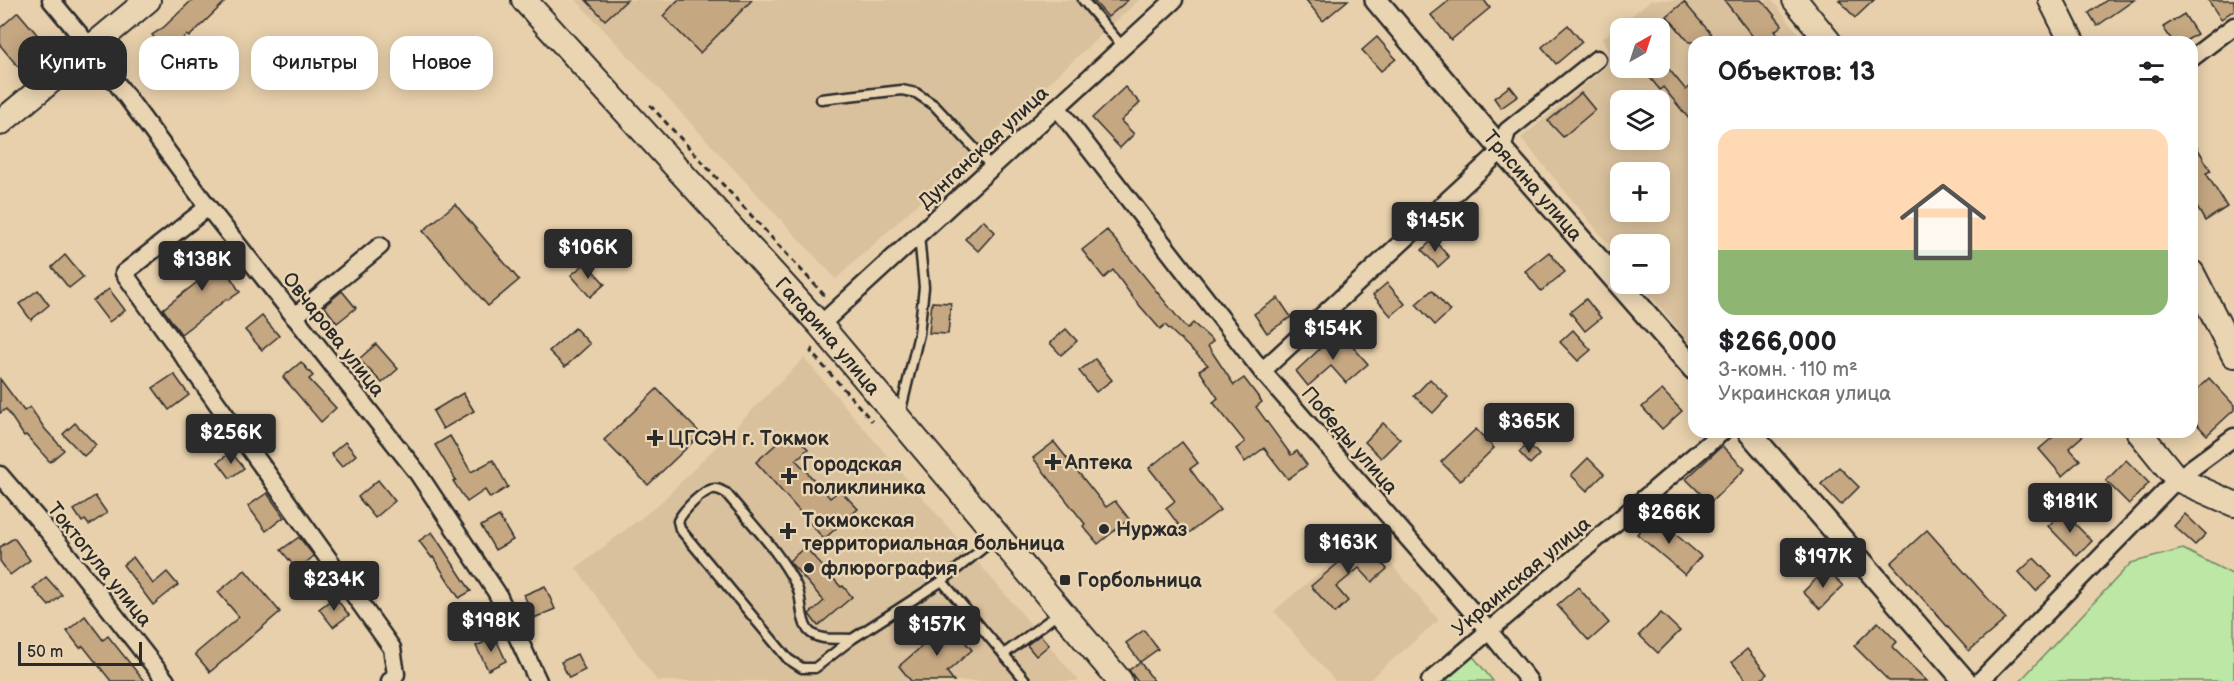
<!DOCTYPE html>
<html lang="ru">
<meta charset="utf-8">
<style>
:root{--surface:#fff;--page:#f6f6f6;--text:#202124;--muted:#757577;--accent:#2b2b2b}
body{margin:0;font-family:"Balsamiq Sans",sans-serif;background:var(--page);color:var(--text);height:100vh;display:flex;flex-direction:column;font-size:22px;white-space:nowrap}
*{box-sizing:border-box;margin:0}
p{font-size:20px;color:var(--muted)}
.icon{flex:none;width:33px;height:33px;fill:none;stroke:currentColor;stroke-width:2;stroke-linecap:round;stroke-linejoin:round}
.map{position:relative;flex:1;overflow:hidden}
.details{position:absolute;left:1688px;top:36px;width:510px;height:402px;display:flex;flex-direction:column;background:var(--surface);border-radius:18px;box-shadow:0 3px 15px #0003}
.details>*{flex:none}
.guide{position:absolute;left:18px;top:36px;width:570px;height:54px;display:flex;gap:12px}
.needle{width:39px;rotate:39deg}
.fabs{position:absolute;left:1610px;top:18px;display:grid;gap:12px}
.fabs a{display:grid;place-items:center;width:60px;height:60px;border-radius:12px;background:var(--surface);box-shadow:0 3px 15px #0003;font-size:30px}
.scale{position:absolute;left:18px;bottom:15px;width:124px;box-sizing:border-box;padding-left:6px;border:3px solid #2b2b2b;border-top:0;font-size:16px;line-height:21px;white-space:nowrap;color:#2b2b2b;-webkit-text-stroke:4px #ead5b3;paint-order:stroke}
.price{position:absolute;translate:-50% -51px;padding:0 14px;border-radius:6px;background:var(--accent);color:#fff;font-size:20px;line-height:39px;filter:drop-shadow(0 2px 3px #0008)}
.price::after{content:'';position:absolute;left:50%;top:36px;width:18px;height:14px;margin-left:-9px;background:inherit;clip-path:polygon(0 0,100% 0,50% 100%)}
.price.current{background:#222;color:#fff}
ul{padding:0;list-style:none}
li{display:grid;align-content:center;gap:12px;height:318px;padding:0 30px}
li span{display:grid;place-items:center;height:186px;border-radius:18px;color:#555}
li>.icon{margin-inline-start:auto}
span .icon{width:108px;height:108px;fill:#fffc;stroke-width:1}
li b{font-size:26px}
h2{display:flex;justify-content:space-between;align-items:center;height:72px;padding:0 30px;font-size:26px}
.pill{padding:0 21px;border-radius:18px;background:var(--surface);box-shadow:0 3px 15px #0003;font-size:21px;line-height:54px}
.pill.current{background:var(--accent);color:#fff}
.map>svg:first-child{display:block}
.built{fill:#dac19d;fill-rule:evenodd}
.green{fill:#bce7a4;stroke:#748968;stroke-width:1.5}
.building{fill:#c5a782;stroke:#2b2b2b;stroke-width:1.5}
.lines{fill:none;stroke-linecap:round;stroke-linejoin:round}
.service-casing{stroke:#2b2b2b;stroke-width:13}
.minor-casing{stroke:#2b2b2b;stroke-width:21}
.tertiary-casing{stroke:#2b2b2b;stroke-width:26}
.secondary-casing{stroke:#2b2b2b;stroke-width:28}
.path{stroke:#2b2b2b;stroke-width:3;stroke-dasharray:6 4.5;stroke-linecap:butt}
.service{stroke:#ead5b3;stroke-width:8}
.minor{stroke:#ead5b3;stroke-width:16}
.tertiary{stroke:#ead5b3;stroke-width:21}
.secondary{stroke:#ead5b3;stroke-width:24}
.poi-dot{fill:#2b2b2b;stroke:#ead5b3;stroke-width:2}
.labels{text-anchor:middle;stroke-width:5;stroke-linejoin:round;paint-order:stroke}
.street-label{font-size:20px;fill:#2b2b2b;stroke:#ead5b3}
.poi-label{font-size:20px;font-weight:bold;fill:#2b2b2b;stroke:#ead5b3;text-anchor:start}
</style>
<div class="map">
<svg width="2234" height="681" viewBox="0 0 2234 681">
<rect width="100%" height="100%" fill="#e8d0ac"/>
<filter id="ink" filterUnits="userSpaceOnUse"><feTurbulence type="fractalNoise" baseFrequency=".0167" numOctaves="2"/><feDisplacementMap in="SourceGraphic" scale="12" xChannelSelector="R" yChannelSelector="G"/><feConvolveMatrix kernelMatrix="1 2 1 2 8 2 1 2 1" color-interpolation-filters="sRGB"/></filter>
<g filter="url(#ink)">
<g class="built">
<polygon points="576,0 1139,0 836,279"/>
<path d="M1651 0H1772L1798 33 1791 39 1792 42H1694L1693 347 1641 284H1659V244H1620V258L1521 138 1614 60 1602 39ZM1620 28H1659V68H1620ZM1620 100H1659V140H1620ZM1620 172H1659V212H1620Z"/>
<polygon points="804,358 1079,681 657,681 576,568 658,505"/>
<polygon points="1365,534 1439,620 1368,681 1335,681 1274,611"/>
</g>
<g class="green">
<polygon points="2183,549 2234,575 2234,681 2020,681 2131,563"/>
<polygon points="1472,655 1493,681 1443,681"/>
</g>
<g class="building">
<polygon points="192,0 227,0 189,37 187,35 167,53 152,35 164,27"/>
<polygon points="586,0 627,0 605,20"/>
<polygon points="678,0 752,0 700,53 663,16"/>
<polygon points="1093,0 1128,0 1108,17"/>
<polygon points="1306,0 1348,0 1323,21"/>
<polygon points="1450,0 1484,0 1490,8 1451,40 1431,15"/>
<polygon points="1724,0 1762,0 1782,25 1775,31 1784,42 1757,42"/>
<polygon points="1839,0 1874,0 1855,18"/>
<polygon points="2107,0 2134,0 2097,26 2089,13"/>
<polygon points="2208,0 2234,0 2234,10 2221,19"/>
<polygon points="1684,2 1718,42 1689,42 1667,16"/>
<polygon points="18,12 46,45 19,68 0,45 0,28"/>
<polygon points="2184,14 2197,34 2184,42 2173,42 2163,27"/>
<polygon points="1568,25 1582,42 1556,64 1542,47"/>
<polygon points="1377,37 1396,59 1381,71 1362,50"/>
<polygon points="1642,68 1668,68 1686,90 1694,83 1694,125 1663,87 1660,90"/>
<polygon points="1510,86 1518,96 1501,108 1494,98"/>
<polygon points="1125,87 1140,103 1121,121 1134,134 1120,148 1092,118"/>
<polygon points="1581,93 1595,110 1563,137 1548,121"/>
<polygon points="2192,139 2211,171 2206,173 2227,207 2205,221 2192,199"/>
<polygon points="455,204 519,280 488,306 423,231"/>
<polygon points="983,220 995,232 978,251 965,239"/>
<polygon points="1107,230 1187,329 1193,323 1213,341 1208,346 1234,385 1244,378 1262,402 1256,407 1291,455 1297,451 1307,465 1288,479 1264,448 1245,462 1236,449 1245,442 1213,402 1218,398 1199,370 1208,365 1165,325 1160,329 1134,299 1113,270 1104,278 1082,250"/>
<polygon points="1433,239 1449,257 1438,267 1422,250"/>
<polygon points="205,246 223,265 240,292 228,300 227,299 181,334 163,309 205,276 190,260"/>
<polygon points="1549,252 1565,272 1541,291 1525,271"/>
<polygon points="65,255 83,277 69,288 52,267"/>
<polygon points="586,263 605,284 590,297 571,275"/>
<polygon points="1387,283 1405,304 1391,316 1373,295"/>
<polygon points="109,289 125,310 109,322 93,301"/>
<polygon points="38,290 49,305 31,320 19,304"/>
<polygon points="1432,290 1450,311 1435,325 1416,304"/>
<polygon points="342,291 356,308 337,323 324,306"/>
<polygon points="1278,298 1291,317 1267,333 1254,314"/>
<polygon points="1586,299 1601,318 1585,331 1570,312"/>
<polygon points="932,302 951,303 948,334 929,333"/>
<polygon points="262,316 279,336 262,350 245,330"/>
<polygon points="575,328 590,344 565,367 549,351"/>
<polygon points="1066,329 1077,341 1061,355 1050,343"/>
<polygon points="1573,330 1591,350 1578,361 1560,342"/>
<polygon points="1339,331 1368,364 1346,383 1331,366 1308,386 1296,371"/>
<polygon points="376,344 398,369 382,383 359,359"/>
<polygon points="1095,359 1112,380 1096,392 1079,371"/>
<polygon points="301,362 313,376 309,379 336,408 321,422 283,377"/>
<polygon points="174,374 189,395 169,410 153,388"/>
<polygon points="2209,378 2234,405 2234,410 2207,435 2192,419 2192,394"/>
<polygon points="0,379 24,411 30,407 45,429 64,450 50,462 26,435 24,436 6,409 0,413"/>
<polygon points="1430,379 1448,397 1433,413 1414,396"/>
<polygon points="657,389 701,434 648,485 604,440"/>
<polygon points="1662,390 1682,411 1662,429 1642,407"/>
<polygon points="463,393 474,411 443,429 433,411"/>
<polygon points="75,423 96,445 84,456 63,434"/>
<polygon points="1383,423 1400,439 1381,458 1365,442"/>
<polygon points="1476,429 1494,448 1460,481 1441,462"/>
<polygon points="791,431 808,449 796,460 830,498 840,490 858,509 824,539 756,462"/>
<polygon points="2059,432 2087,432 2069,448 2080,460 2062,476 2039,449"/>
<polygon points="450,436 471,472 493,460 508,487 490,498 485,490 467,502 453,481 456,480 435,445"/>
<polygon points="345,442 356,455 342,467 331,454"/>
<polygon points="1054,442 1106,507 1115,501 1129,519 1098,544 1083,526 1085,524 1033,458"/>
<polygon points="1182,442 1198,463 1190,469 1220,510 1186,535 1166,508 1175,501 1149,468"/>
<polygon points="1529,444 1539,455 1530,464 1519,452"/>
<polygon points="1722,446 1745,469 1710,503 1686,479"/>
<polygon points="231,452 244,468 230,478 218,462"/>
<polygon points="1588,458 1604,474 1587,491 1571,475"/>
<polygon points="2126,460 2149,483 2129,504 2106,481"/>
<polygon points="1839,467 1859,487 1841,505 1821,484"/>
<polygon points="378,480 395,501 375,518 358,497"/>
<polygon points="267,493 284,517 266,531 248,506"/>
<polygon points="95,496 107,513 89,525 85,520 82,522 74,510"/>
<polygon points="2063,512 2092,541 2077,556 2048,526"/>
<polygon points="2185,514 2206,534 2195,545 2174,526"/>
<polygon points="1653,515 1701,556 1685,575 1637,534"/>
<polygon points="499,516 513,540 495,550 481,526"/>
<polygon points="1927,530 2006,619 1969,651 1891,563"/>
<polygon points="432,532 471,591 459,598 433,557 432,558 419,541"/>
<polygon points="299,537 314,556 297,570 281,550"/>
<polygon points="14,538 30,560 10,575 0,561 0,547"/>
<polygon points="1363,542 1387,569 1372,582 1359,568 1336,587 1348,601 1335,613 1311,586"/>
<polygon points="805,547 841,587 843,586 852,597 818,626 809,614 824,601 789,561"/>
<polygon points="133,557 153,584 167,572 178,585 153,605 123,565"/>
<polygon points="2034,558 2052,577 2036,591 2019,572"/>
<polygon points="1826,569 1843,586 1820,609 1803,592"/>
<polygon points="245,570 280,612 210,672 195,654 239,617 218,592"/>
<polygon points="46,577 62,595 49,606 33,588"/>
<polygon points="545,586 555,609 534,618 524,595"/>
<polygon points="1578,587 1609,623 1589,641 1557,605"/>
<polygon points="335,597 349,615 333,627 319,609"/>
<polygon points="1661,613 1680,631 1658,653 1639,635"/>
<polygon points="85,616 103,640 108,636 144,681 111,681 83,646 80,648 67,631"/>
<polygon points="1878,622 1897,642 1892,647 1927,681 1889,681 1854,646"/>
<polygon points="949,623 972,650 947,672 954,681 911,681 899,666"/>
<polygon points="1144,630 1158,649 1140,662 1126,643"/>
<polygon points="1040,635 1049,645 1036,656 1027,645"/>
<polygon points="495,637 506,661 488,670 476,646"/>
<polygon points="1747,649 1767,674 1759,681 1747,681 1732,662"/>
<polygon points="577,654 585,670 569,678 561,662"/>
<polygon points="1140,662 1154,681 1137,681 1129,670"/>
</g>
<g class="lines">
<g class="service-casing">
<g id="service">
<polyline points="1083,0 1123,47"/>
<polyline points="821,99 902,90 916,93 934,105 992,167"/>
<polyline points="900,414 919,334 924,287 919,235"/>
<polyline points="942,581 1026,681"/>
<path d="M852 639C837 638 818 642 808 630 799 617 803 598 796 585 779 551 750 522 726 493 723 492 720 489 716 489 705 487 683 511 678 521L680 529 788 659 802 668H815L852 639 942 581 997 537"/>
<polyline points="1004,654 1059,613"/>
</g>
</g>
<g class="minor-casing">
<g id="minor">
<polyline points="51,0 90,47 208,207 417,472 497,593 538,681"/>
<polyline points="2192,58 2234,26"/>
<polyline points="1057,107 1262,371 1489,631 1529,681"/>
<polyline points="208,207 124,273 392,648 396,674 390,681"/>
<polyline points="294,317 380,246"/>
<polyline points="820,325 1174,0"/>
<polyline points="1262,371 1502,150 1507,131 1597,59"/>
<polyline points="0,475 59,544 166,681"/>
<polyline points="1430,681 1722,432"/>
<polyline points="1980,681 2177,479 2234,437"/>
</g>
</g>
<g class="tertiary-casing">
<g id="tertiary">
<path id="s1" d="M1376 0 1502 150 1694 369"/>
<polyline points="1749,432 1965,681"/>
</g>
</g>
<g class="secondary-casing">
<g id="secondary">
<path id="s2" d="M524 0 820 325 1120 681"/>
<polyline points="1795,0 1829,42"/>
<polyline points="2051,0 2072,42"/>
<polyline points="0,123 148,0"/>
<polyline points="2192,273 2234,355"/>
<polyline points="2139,432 2177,479 2234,504"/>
</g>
</g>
<g class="path">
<polyline points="650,105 826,297"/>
<polyline points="813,348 811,352 872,421"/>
</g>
<use href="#service" class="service"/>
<use href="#minor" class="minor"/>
<use href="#tertiary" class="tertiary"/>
<use href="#secondary" class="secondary"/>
</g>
</g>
<g class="poi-dot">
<path d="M652 429h6v6h6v6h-6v6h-6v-6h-6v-6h6z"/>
<path d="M1050 453h6v6h6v6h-6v6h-6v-6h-6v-6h6z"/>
<path d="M786 467h6v6h6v6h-6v6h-6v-6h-6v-6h6z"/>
<circle cx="1104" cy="529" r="6"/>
<path d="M785 522h6v6h6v6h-6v6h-6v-6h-6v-6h6z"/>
<circle cx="809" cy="568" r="6"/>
<rect x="1059" y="574" width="12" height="12" rx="3"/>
</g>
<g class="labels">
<g class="street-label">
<text transform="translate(983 147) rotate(-43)" y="7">Дунганская улица</text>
<text dy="7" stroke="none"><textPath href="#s1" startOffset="243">Трясина улица</textPath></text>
<text transform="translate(334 334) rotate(52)" y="7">Овчарова улица</text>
<text dy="7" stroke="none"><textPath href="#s2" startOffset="453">Гагарина улица</textPath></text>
<text transform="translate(1350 440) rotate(49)" y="7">Победы улица</text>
<text transform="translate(100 564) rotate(51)" y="7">Токтогула улица</text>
<text transform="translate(1521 576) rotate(-40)" y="7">Украинская улица</text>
</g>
<g class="poi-label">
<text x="668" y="445">ЦГСЭН г. Токмок</text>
<text x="1065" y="469">Аптека</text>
<text x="802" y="471">Городская<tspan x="802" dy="23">поликлиника</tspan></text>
<text x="802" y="527">Токмокская<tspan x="802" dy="23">территориальная больница</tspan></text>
<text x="1116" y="536">Нуржаз</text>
<text x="821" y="575">флюрография</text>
<text x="1077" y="587">Горбольница</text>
</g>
</g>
</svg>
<div class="fabs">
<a><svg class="needle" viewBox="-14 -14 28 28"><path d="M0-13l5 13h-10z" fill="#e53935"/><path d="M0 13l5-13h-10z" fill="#757577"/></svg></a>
<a><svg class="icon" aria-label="layers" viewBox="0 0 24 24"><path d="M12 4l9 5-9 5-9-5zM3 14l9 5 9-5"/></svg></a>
<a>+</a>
<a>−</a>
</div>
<div class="scale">50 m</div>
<b class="price" style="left:1435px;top:253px">$145K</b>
<b class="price" style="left:588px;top:280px">$106K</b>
<b class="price" style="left:202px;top:292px">$138K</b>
<b class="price" style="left:1333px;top:361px">$154K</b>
<b class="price" style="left:1529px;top:454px">$365K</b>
<b class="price" style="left:231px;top:465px">$256K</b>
<b class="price" style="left:2070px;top:534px">$181K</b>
<b class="price current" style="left:1669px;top:545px">$266K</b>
<b class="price" style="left:1348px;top:575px">$163K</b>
<b class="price" style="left:1823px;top:589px">$197K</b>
<b class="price" style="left:334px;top:612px">$234K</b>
<b class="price" style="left:491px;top:653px">$198K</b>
<b class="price" style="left:937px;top:657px">$157K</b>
<div class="guide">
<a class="pill current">Купить</a>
<a class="pill">Снять</a>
<a class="pill">Фильтры</a>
<a class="pill">Новое</a>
</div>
<section class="details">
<h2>Объектов: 13<svg class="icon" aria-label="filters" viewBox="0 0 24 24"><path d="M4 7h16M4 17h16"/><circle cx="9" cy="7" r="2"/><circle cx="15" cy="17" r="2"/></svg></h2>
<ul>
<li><span style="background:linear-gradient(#ffd9b3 65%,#8fb573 0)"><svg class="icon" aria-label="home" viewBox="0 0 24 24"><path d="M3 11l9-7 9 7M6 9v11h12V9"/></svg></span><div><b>$266,000</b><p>3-комн. · 110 m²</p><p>Украинская улица</p></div></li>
</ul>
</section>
</div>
